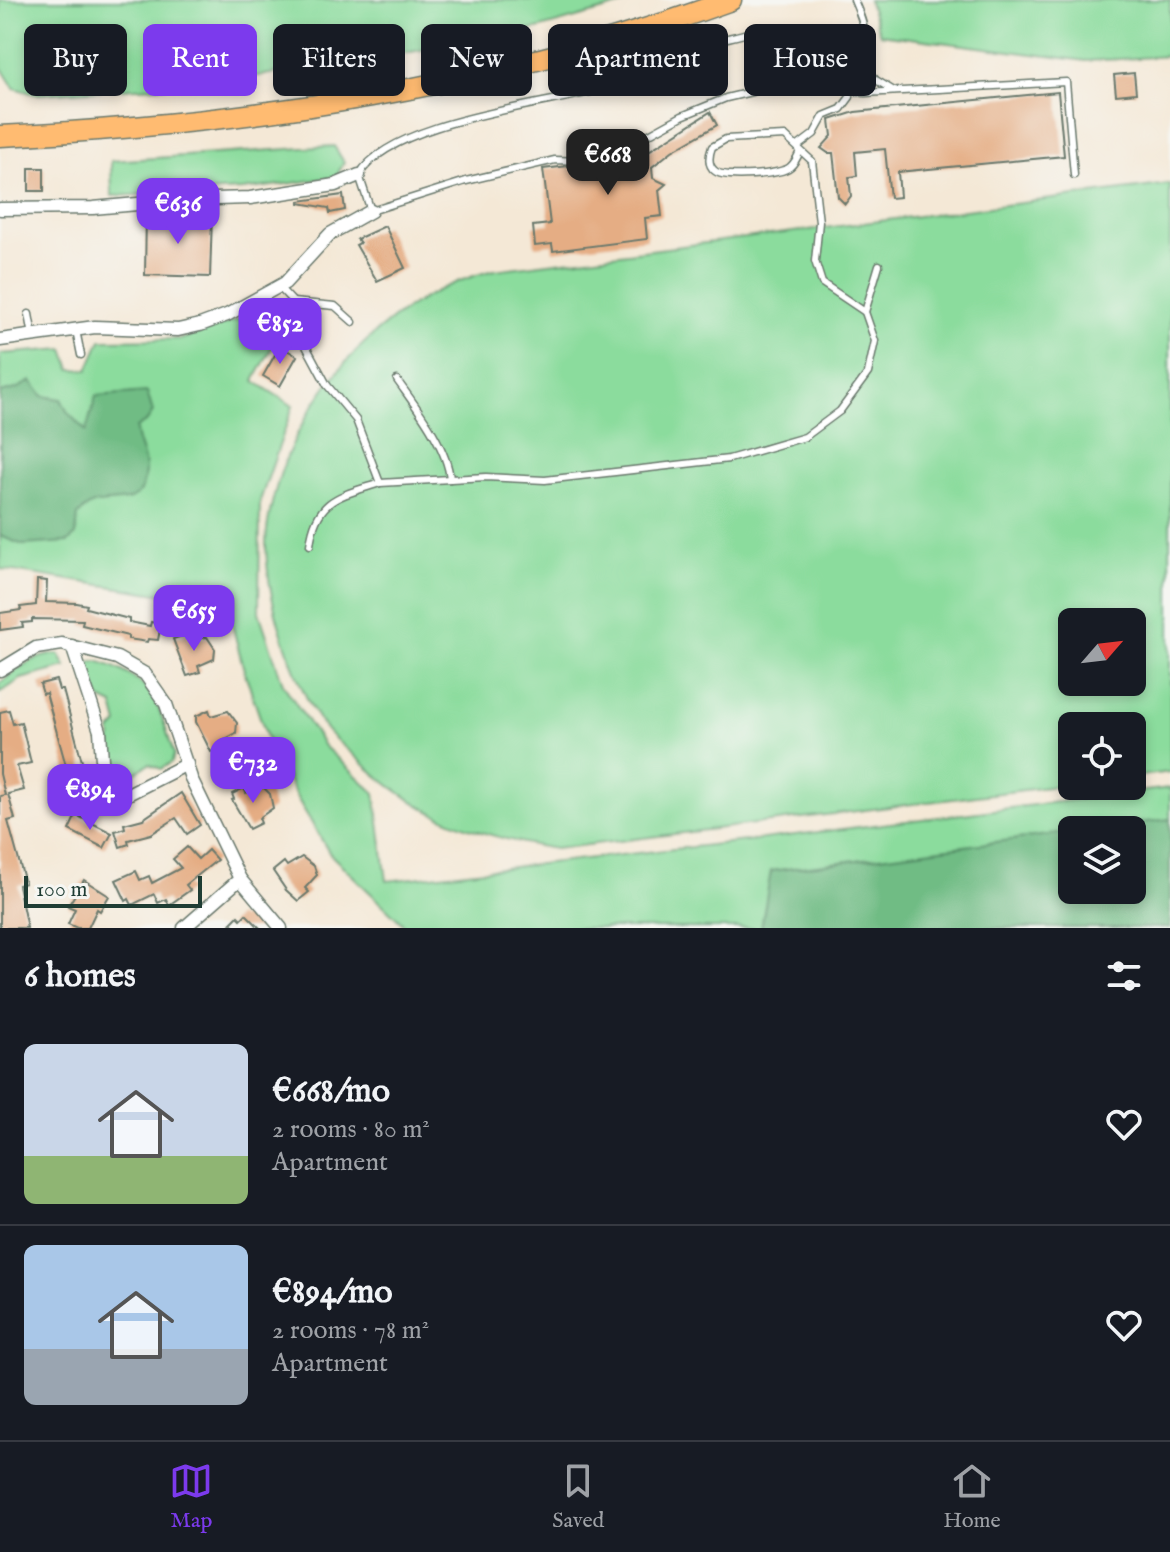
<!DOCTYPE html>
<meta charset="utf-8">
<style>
:root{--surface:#171b24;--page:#20242c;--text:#f1f3f6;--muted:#9ea1a6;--line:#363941;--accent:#7c3aed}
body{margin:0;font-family:"IM FELL English",serif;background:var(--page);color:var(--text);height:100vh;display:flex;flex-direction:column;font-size:30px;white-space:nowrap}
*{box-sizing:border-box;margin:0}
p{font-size:26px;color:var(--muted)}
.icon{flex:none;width:44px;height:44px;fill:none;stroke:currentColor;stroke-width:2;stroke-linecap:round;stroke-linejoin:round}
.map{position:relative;height:928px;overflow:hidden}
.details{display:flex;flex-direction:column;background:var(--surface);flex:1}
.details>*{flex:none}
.guide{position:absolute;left:24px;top:24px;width:1122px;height:72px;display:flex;gap:16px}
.needle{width:52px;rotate:62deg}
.buttons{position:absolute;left:1058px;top:608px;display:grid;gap:16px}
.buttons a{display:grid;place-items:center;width:88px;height:88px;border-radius:12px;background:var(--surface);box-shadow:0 4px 12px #0003;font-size:40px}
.scale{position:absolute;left:24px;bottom:20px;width:178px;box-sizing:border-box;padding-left:8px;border:4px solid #1f3d34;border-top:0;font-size:22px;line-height:28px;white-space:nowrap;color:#1f3d34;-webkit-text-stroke:6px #f6f6f2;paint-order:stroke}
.price{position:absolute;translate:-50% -68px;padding:0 18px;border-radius:16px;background:var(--accent);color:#fff;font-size:26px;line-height:52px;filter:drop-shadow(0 2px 4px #0008)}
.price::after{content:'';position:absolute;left:50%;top:48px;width:24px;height:18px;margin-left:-12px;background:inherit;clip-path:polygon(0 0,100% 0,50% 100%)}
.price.active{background:#222;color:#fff}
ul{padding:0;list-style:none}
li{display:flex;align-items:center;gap:24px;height:200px;padding:0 24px}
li+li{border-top:2px solid var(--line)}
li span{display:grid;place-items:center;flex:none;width:224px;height:160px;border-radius:12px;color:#555}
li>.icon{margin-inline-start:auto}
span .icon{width:96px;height:96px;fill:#fffc;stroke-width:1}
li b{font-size:34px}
h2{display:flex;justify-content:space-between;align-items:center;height:96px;padding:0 24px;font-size:34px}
.tag{padding:0 28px;border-radius:12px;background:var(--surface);box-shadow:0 4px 12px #0003;font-size:28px;line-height:72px}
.tag.active{background:var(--accent);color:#fff}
.menu{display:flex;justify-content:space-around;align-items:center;height:112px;border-top:2px solid var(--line);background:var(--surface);font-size:22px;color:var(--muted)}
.menu a{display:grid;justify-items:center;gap:4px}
.menu .active{color:var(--accent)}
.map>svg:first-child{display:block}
.green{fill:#8bdc9d;stroke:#558c68;stroke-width:2;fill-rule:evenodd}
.forest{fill:#70bc84;stroke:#487c5c;stroke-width:2}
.building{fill:#e5ad84}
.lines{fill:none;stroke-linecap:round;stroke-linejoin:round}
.lane-casing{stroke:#6a796d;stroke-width:9}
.street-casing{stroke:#6a796d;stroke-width:15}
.primary-casing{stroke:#6a796d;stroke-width:23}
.lane{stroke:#fff;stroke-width:6}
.street{stroke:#fff;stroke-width:12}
.primary{stroke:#ffbb71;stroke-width:20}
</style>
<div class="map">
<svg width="1170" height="928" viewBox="0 0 1170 928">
<rect width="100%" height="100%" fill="#f6f6f2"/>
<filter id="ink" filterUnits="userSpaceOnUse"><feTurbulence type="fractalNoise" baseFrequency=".0125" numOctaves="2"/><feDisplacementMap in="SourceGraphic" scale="16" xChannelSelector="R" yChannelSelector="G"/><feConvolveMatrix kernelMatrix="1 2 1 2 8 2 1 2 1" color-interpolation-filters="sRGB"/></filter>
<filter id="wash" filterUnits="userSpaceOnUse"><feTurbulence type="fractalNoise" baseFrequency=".006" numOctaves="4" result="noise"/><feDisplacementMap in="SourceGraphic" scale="32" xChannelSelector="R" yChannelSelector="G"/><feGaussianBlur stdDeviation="1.8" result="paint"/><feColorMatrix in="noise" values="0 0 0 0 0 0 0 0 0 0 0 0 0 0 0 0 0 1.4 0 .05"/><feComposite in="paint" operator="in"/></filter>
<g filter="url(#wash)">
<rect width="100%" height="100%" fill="#f4e8d6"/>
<g class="green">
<polygon points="0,0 640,0 537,29 405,53 206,84 35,94 14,88 1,67"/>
<polygon points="868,0 1170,0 1170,56 1086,61 880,34"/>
<polygon points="334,146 344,162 336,177 243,190 112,196 111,161"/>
<path d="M1170 184V772L1132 777V726H1072V784L555 849C473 835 418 816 356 757 346 748 333 739 325 728 310 709 296 675 288 652 276 619 267 582 266 546 266 520 274 493 282 469 317 375 394 295 494 270ZM1072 622H1132V682H1072Z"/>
<path d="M264 311 281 330 254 381 293 406 260 501 259 612 283 684 324 746 375 793 387 881 755 840 1170 788V928H407L330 854 297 798 267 738 244 670 227 605 0 569V354L64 349 71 369 88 370 101 340 182 339ZM1072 830H1132V890H1072Z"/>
<path d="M59 654 66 667 21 679 0 693V683C19 668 34 655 59 654Z"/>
<path d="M97 661C156 680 156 700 174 754L172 762 161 769 149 764 132 775 131 784 121 788 112 783 111 731 118 724 113 705 100 699 86 668 89 663Z"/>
</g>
<g class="forest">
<path d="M31 381 43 396 61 399 68 413 86 431 96 396 147 392 153 412 147 421 136 428C136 444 146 454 145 471 143 509 120 498 94 504 88 505 83 511 78 515L76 535 68 542 23 545 0 536V393L16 389Z"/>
<polygon points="1170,819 1170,928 761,928 771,871 1072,832 1072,890 1132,890 1132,830 1086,830"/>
</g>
<g id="blocks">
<g class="building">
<polygon points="1134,73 1136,93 1116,95 1114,75"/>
<polygon points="1058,92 1064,156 898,172 900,197 890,198 885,149 855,152 857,176 849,177 851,196 845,204 838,197 833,153 828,153 821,148 832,136 830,120 855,112"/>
<polygon points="710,112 717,125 672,151 652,167 653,178 666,184 659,190 662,216 645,218 647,239 553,251 552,244 535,246 533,226 550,224 543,169 639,158 638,153 647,152"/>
<rect x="29" y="168" width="15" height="23"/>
<polygon points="343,195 345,210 330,213 329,208 299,203 299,201"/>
<polygon points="146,215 212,217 210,277 145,275"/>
<polygon points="385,226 405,268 377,281 356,245 360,243 357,239"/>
<polygon points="280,346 297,356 280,386 263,376"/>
<polygon points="37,580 47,581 46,602 77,603 87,605 86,608 129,619 129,622 150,626 151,622 161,624 158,640 148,639 147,642 128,639 128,636 82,625 83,620 32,619 32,622 22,623 23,627 0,630 0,613 21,610 20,607 36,605"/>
<polygon points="188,634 189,640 207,637 215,649 214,659 198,666 200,672 187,676 173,639"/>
<polygon points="56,680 59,690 63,690 84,769 68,773 46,693 43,694 40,684"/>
<polygon points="9,710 13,724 21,722 31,763 17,766 24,790 8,794 15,819 8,821 25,883 18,885 27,928 0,928 0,796 5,795 0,774 0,712"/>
<polygon points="209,710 211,716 228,711 237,723 236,733 222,741 224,747 211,752 196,722 196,716"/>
<polygon points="75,775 80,795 76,796 78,806 63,810 60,800 64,799 59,780"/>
<polygon points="263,787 270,794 273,808 259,818 261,823 249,829 232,800 234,799 232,794 244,788 246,793"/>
<polygon points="181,793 200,825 187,834 176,818 151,834 128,840 129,844 120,847 115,831 125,828 124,824 143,819"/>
<polygon points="76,815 112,833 104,848 69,830"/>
<polygon points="187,847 198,859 208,850 217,860 186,885 190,890 169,905 166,899 158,903 154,894 132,905 129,899 126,901 116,880 136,871 140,880 149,876 152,883 181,868 173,859"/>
<polygon points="302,857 314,866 317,875 305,888 309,892 298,901 286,890 273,871 284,862 287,866"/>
<polygon points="84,880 109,896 100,911 97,909 88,928 77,928 68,924 75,909 68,906"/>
<polygon points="246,914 260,928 232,928 234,926 231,923 238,916 241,919"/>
</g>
</g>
</g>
<g filter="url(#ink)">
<use href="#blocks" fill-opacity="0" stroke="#6a796d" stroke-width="2"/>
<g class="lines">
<g class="lane-casing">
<g id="lane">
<path d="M854 0C866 28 868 38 864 68L876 80 894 91"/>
<polyline points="838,88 864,68"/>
<path d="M764 89 751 32C726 39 698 44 674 55 655 64 636 80 615 86 553 105 393 118 359 175L371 211 466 181 555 160 581 161 624 148 682 116 726 98 764 89 805 85 865 93 1066 82 1074 175"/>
<polyline points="798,146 814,134 824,116 841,109 850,97"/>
<path d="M800 151C798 156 795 163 790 167 781 175 724 179 715 171 707 165 709 155 712 147L726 139 785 136 812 161 819 222 815 261 822 283 865 312"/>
<polyline points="279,287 293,302 306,346 327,385 356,420 380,483 486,477 545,480 729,459 805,437 840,411 868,373 875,341 865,312 879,265"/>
<polyline points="293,302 335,306 353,322"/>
<polyline points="29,314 33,336"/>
<polyline points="76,330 81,355"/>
<path d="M397 380C416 407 447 446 450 479"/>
<path d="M310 545C316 498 340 496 380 483"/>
</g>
</g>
<g class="street-casing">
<g id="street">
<polyline points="0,209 93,208 182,200 250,198 335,185 359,175"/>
<polyline points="0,340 95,327 178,330 200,325 227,315 285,283 330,234 371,211"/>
<path d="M72 646 100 731 104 789C111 797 116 797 126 795L187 764"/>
<polyline points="0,670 36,648 62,644 117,658 145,674 166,704 191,778 240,879 281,928"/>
<polyline points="184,928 240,879"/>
</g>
</g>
<g class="primary-casing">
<path id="primary" d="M0 136C253 124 492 87 731 0"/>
</g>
<use href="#lane" class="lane"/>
<use href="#street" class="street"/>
<use href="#primary" class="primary"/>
</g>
</g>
</svg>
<div class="buttons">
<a><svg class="needle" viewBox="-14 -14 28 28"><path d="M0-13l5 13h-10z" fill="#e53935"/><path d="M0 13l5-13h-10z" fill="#9ea1a6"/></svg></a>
<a><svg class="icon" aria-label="locate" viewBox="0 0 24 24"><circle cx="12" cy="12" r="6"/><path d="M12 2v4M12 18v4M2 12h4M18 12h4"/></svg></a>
<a><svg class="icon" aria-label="layers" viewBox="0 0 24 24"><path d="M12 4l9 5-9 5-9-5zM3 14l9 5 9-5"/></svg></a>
</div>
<div class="scale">100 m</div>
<b class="price active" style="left:608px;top:197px">€668</b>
<b class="price" style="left:178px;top:246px">€636</b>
<b class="price" style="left:280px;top:366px">€852</b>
<b class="price" style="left:194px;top:653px">€655</b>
<b class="price" style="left:253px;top:805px">€732</b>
<b class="price" style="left:90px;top:832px">€894</b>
<div class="guide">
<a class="tag">Buy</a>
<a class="tag active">Rent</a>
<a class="tag">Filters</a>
<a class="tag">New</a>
<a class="tag">Apartment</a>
<a class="tag">House</a>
</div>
</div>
<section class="details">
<h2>6 homes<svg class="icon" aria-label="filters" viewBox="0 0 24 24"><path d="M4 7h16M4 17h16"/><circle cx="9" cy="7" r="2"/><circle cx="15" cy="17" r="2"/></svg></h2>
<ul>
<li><span style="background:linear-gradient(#c9d6e8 70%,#8fb573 0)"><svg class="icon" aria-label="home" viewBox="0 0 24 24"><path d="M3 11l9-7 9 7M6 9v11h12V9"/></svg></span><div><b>€668/mo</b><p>2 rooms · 80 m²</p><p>Apartment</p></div><svg class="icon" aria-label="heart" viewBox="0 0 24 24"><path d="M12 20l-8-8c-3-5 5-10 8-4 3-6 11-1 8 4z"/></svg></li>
<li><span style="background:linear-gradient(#a9c7e8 65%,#9aa5b1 0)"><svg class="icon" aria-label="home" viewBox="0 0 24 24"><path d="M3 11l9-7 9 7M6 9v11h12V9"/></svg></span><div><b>€894/mo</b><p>2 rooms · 78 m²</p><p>Apartment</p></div><svg class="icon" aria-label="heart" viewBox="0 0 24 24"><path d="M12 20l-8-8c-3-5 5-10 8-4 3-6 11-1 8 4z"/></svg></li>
</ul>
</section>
<nav class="menu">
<a class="active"><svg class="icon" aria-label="map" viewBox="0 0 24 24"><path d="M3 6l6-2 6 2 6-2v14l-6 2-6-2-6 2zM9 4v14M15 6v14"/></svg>Map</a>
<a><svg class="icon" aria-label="saved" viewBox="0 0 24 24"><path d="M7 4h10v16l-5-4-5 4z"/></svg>Saved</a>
<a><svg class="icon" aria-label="home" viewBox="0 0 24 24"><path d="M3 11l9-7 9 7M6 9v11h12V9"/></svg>Home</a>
</nav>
